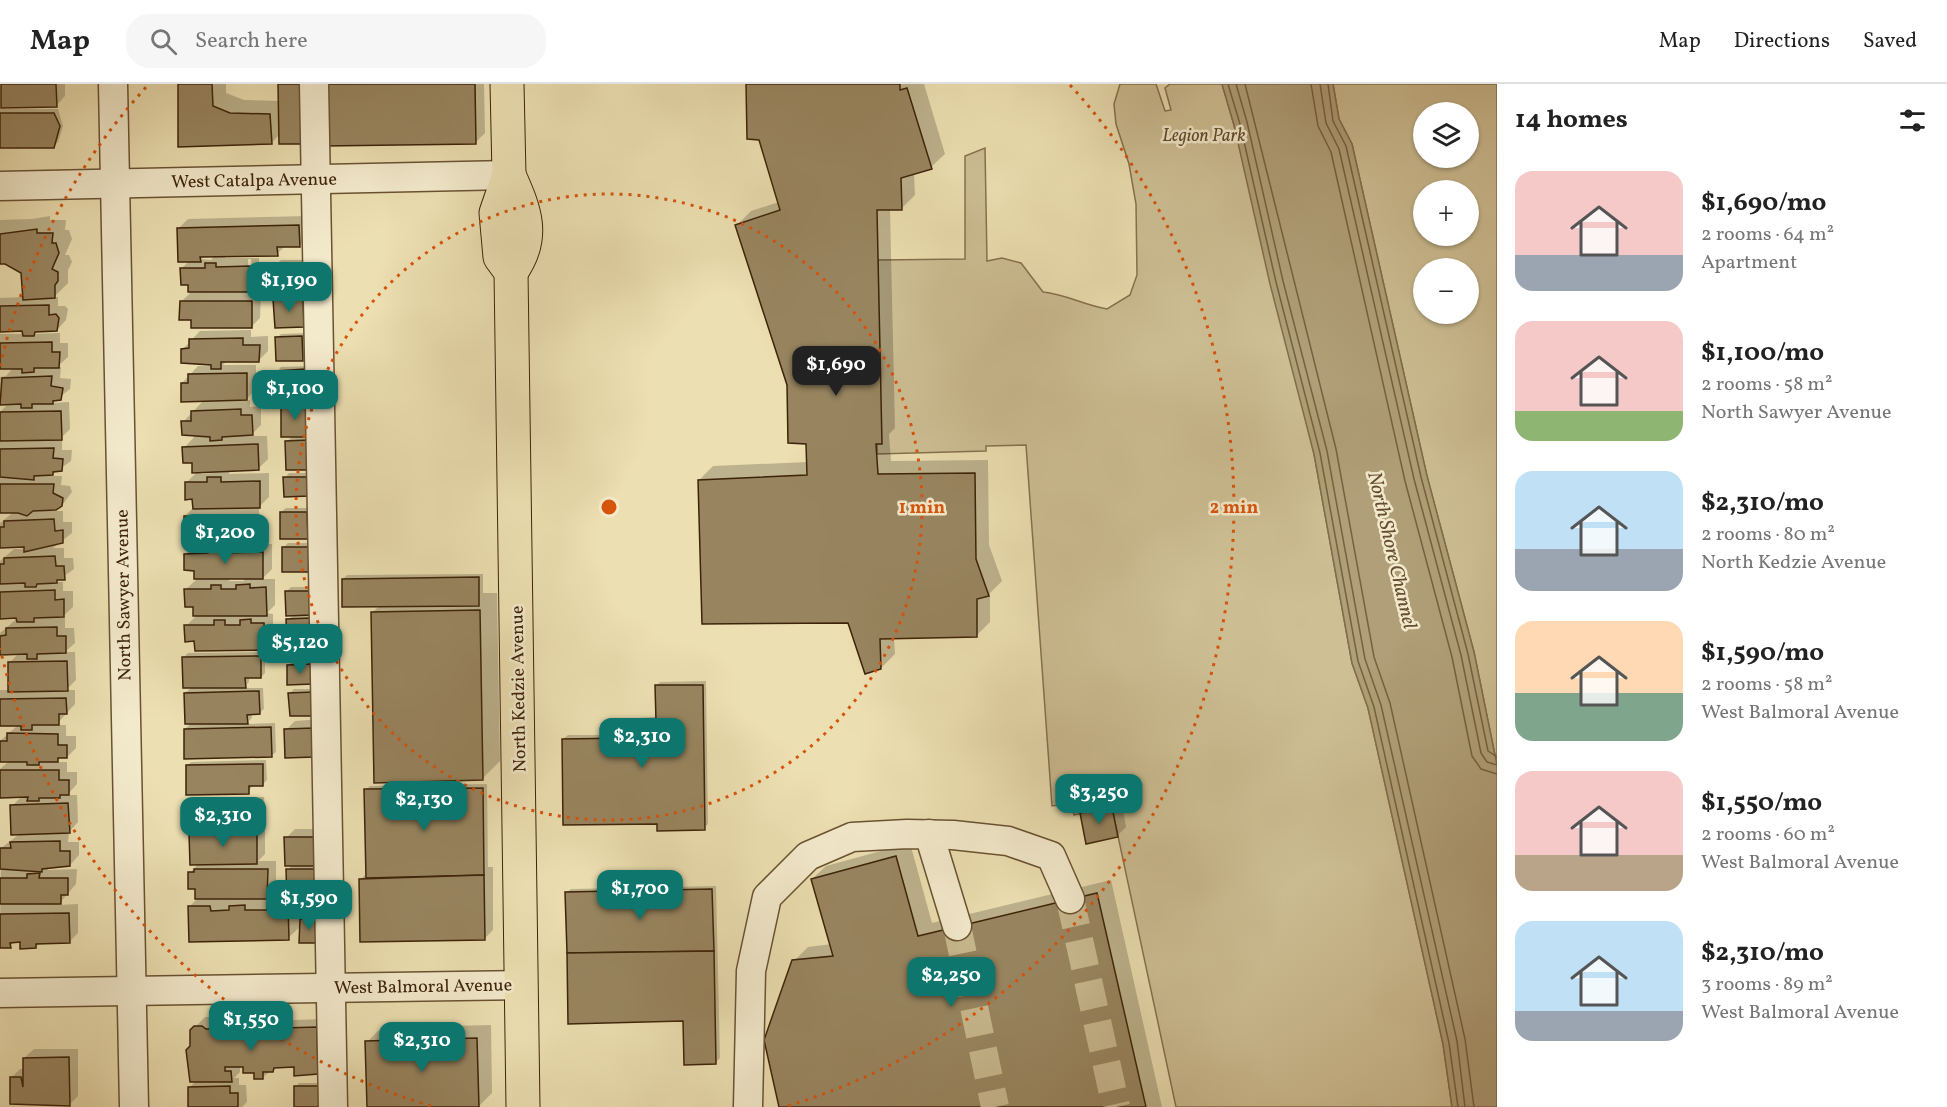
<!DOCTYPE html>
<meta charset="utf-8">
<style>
:root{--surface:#fff;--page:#f6f6f6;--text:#222;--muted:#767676;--line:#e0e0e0;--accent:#0f766e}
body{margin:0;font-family:Vollkorn,serif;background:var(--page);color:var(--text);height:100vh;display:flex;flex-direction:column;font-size:22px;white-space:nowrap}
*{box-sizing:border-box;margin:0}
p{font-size:20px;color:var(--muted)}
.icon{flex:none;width:33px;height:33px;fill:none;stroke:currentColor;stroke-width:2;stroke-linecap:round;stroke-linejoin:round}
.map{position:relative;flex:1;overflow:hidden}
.side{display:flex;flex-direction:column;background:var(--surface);width:450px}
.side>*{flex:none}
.fabs{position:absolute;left:1413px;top:18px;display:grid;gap:12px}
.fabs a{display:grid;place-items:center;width:66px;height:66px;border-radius:50%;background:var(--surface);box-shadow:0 2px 4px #0004;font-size:30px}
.price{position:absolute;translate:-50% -51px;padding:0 14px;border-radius:12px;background:var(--accent);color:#fff;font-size:20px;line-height:39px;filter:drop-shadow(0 2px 3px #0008)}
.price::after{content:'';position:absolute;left:50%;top:36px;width:18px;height:14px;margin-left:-9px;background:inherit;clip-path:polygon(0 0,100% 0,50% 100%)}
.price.on{background:#222;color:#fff}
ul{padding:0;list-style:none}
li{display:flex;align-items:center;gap:18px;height:150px;padding:0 18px}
li span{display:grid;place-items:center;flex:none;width:168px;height:120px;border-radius:18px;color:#555}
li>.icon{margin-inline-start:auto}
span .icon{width:72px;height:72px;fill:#fffc;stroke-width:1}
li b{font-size:26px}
h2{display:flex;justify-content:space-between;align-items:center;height:72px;padding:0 18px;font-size:26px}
header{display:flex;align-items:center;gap:36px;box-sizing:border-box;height:84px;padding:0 30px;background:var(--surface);border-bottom:2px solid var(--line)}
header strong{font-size:28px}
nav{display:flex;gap:33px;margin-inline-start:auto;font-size:21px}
.search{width:420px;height:54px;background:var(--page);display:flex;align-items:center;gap:15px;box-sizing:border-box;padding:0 21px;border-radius:24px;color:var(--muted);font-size:22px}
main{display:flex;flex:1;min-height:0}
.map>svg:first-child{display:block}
.green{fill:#cebf94;stroke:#86714e;stroke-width:1.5;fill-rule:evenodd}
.water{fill:#b09f78;stroke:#826d4b;stroke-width:1.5}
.shadow{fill:#0003;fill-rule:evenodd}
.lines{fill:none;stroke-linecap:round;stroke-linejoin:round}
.shore{stroke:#766140;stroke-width:1.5}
.building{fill:#988560;stroke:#3d2308;stroke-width:1.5}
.minor-tunnel{stroke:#c9b98f;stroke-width:28;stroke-dasharray:28 14;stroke-linecap:butt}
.minor-casing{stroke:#695232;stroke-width:31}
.major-casing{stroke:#3d2308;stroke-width:35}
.minor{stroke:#f3eacc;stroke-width:28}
.major{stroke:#ecdfb1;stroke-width:33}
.ring{fill:none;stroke:#d7540c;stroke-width:3;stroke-dasharray:3 6}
.labels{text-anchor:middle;stroke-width:5;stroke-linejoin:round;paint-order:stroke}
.park-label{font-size:18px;font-style:italic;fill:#614a2b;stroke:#f3eacc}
.street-label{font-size:18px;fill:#3d2308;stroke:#f3eacc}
.water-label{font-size:20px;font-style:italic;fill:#654e2f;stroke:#f3eacc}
.centre{fill:#d7540c;stroke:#f3eacc;stroke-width:3}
.ring-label{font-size:18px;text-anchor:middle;font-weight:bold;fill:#d7540c;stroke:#f3eacc;stroke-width:5;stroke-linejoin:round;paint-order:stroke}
</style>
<header>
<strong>Map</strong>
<div class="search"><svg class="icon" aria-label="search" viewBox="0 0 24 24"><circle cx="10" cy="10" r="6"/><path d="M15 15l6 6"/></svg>Search here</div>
<nav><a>Map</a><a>Directions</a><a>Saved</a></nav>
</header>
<main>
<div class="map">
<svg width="1497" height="1023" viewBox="0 0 1497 1023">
<rect width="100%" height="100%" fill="#ecdfb1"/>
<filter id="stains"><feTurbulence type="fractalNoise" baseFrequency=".00333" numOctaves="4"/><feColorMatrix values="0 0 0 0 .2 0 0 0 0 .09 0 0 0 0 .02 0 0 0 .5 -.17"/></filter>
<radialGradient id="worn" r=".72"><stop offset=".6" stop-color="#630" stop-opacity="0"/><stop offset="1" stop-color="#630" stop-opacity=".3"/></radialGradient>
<g class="green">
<path d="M1120 0H1156L1165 27 1171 26 1165 4 1170 0H1222L1234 41 1314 370 1352 579 1368 624 1443 960 1452 1023H1176L1112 724 1074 731 1071 719 1052 722 1026 361 986 362V367L877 370 878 176 965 175V72L985 64 987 177 1002 174 1021 179 1043 208C1065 210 1084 221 1107 225L1130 211 1137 191 1136 120 1129 80 1116 40 1114 20Z"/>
<path d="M1333 0H1497V681L1474 568 1427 392 1352 60 1339 35ZM1424 28H1468V74H1424ZM1424 106H1468V152H1424ZM1424 184H1468V230H1424Z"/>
</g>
<polygon class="water" points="1222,0 1333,0 1339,35 1352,60 1427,392 1474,568 1497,681 1497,1023 1452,1023 1443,960 1368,624 1352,579 1314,370 1270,200 1234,41"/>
<g class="shadow">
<polygon points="2,0 65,0 65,12 56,22"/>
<polygon points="180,0 226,0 226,9 244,16 280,17 280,0 310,0 311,49 302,58 280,58 280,50 271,59 179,61"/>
<polygon points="323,0 484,0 485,49 476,58"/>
<polygon points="748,0 924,0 945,70 931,83 914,89 915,111 901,125 890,125 895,344 889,350 891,377 988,376 989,461 1002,497 990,509 990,538 976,552 894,554 895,570 881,584 849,537 699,396 713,382 808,378 807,359 737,141 751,127 779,118"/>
<polygon points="0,25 58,25 63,42 58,58 54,62 0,63"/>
<polygon points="50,132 50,136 66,136 65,146 69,146 72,155 65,171 69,171 72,178 68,186 68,199 54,213 58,213 58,222 65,222 68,225 66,236 57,246 37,247 34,250 60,249 60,259 68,259 68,273 57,283 61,283 60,294 71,295 70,305 52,319 69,318 70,345 60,355 62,355 62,366 72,366 71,377 50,392 62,392 61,401 70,402 72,408 60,424 49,425 49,427 63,427 63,438 72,438 72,449 53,464 64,464 64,474 73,474 74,485 56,498 63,498 63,507 73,507 73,523 61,534 65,534 65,544 74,544 75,559 65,568 75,568 76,596 66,606 75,606 75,620 56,641 66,641 66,652 76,652 76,664 67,673 61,673 56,678 67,678 67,688 77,688 77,700 67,711 77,711 78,738 69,748 68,758 79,758 79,771 70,781 48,782 48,786 77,785 76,800 58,821 78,820 78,849 69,858 40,858 36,863 15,857 10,862 0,862 1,764 21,749 12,722 22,712 0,712 0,685 9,677 0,677 0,657 18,641 0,641 0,606 10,606 9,579 19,569 0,569 0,549 20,532 0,533 0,477 14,465 26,465 26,462 0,462 0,439 15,427 0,427 0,328 9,319 0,320 0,293 6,292 13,284 0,284 0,250 24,250 23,245 0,247 0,214 24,213 22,188 5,179 0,179 0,136 32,135"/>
<path d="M308 132 309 152 300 161 285 162 277 170 225 171V174H259V197L248 209H261L260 234 251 243 192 235 181 218 192 207 182 184 189 177 179 144 188 135ZM215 171 211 176 201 175 205 172ZM248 175H251L252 199H249Z"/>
<polygon points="281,176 307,176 307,199 301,205 311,205 313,232 304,241 275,216 286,204 277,180"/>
<path d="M251 246V253L268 252V267L259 276 227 277 223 281H256V305L245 317 250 316V323L261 322V341L250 352H267L268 375 259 384 229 385V390L269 389V413L259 423V451L250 460H272V485L262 495H275V521L267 529 273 530V556L264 565 196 556 186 542 197 531 185 506 196 496V485L186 470 197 459 185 432 194 423V414L186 399 198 387 184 364 196 351 183 338 204 316 182 299 198 282H214L183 265 200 247ZM216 386 213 389 201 390V387ZM230 494H244V497H229Z"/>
<polygon points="306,249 306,271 302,275 277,254 281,250"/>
<polygon points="309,282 310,305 303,312 317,312 317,342 306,353 312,353 313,380 287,358 293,351 282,321 294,310 277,288 281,283"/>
<polygon points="289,389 312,389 308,411 285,394"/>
<polygon points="286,424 311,424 311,449 307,453 281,428"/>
<polygon points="288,459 313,459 314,483 284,463"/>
<polygon points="483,490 483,509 497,509 500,677 482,695 372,529 380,521 343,495 347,491"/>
<polygon points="291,503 315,503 315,554 288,536 293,531 287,507"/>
<polygon points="265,568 265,589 261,593 249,593 249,598 243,604 263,604 264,625 259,629 251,629 252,634 245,640 275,639 276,668 271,672 185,645 192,638 185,609 192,603 184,573 188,569"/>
<polygon points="292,577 316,577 316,595 288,582"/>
<polygon points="706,597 708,740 704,744 659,739 563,655 568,651 632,651 632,638 636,634 657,633 656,602 660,598"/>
<polygon points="294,605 318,605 319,626 290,609"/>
<polygon points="322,635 323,663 286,646 295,637"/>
<polygon points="266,676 267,696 262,701 253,701 248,708 187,682 191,678"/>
<polygon points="487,700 488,783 493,783 493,846 484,855 361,795 367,789 366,706 370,702"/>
<polygon points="264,713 265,732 258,739 265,739 265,770 258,777 276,777 276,805 268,813 276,813 282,806 288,806 288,786 293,780 286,754 295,745 323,745 323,776 301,815 302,835 305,832 322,832 321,854 301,842 288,854 189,823 197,815 197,804 190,789 199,779 191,749 195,745 188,718 192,714"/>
<polygon points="1121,715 1126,743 1117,752 1081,730 1090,721"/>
<polygon points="910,759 932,839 1111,796 1162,1023 781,1023 794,877 808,863 832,860 812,795 826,782"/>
<polygon points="716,802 720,974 716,978 685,935 566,809 571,805"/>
<polygon points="247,931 258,935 275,936 288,932 292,936 326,935 327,980 317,989 296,982 277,982 262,994 245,981 240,981 240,988 234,994 239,994 239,1001 246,1001 247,1018 242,1023 190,1023 189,1004 197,996 191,962 195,943 205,933 212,933 215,937 242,936"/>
<polygon points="491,941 492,1009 478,1023 368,1023 367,958 381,944"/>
<polygon points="34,965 78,965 78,1012 69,1021 11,1019 11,994 20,985 24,985 24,974"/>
<polygon points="299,999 323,999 296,1023 295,1003"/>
</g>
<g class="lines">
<g class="shore">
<polyline points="1228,0 1240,40 1276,198 1320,369 1358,577 1374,623 1449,959 1458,1023"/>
<polyline points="1236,0 1247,38 1283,197 1327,367 1365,575 1381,621 1457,957 1465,1023"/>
<polyline points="1245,0 1336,365 1374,573 1390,619 1465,955 1474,1023"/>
<polyline points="1311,0 1318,42 1331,68 1405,397 1452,573 1472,672 1481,685 1497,690"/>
<polyline points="1320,0 1326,39 1339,65 1414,395 1461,571 1481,669 1487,678 1497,681"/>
<polyline points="1328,0 1333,37 1346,62 1421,393 1468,570 1488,667 1497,673"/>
</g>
</g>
<g class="building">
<polygon points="1,0 56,0 57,23 1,24"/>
<polygon points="178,0 212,0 213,22 230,29 270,30 272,60 178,63"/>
<polygon points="278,0 302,0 302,60 279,60"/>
<polygon points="322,0 475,0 476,60 323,62"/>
<polygon points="746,0 900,0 900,6 907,4 932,85 901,94 902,126 877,126 882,360 876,360 878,390 975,389 976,475 989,512 977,515 977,553 880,555 881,585 865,590 848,539 702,540 698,396 807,391 806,360 788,359 787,301 735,141 780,126 759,56 747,55"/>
<polygon points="0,29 54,29 60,42 54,64 0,64"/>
<polygon points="299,141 300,163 277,163 278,172 200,173 201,178 178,178 177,144"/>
<polygon points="37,145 37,149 53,149 52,159 56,159 59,169 52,185 58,188 58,197 55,201 55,214 23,216 21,189 5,180 0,180 0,150"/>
<polygon points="205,179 216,179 216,183 250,182 251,208 188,208 188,201 181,201 180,184 205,184"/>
<polygon points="303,179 303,205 276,205 275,180"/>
<polygon points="303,213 304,243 275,244 273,215"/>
<polygon points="180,217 252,217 252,244 191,244 191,236 179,236"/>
<polygon points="49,221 49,231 56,230 59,234 57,247 35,248 34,252 23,252 22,247 0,248 0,222"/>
<polygon points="302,252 303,277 276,277 275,253"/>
<polygon points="243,254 243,261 260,261 259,278 221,278 221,285 211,285 211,281 181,279 181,265 189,264 189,255"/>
<polygon points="52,258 52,268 60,268 59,284 34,284 34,288 22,289 22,285 0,285 0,259"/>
<polygon points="305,285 306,311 277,312 276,287"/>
<polygon points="247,289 247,316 181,318 181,299 188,299 188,290"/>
<polygon points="52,292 51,302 63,304 61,316 53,317 53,320 32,320 32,324 21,324 21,320 0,321 2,294"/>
<polygon points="308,320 309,353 281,353 281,321"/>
<polygon points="241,325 241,331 252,331 253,351 222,353 222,356 210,357 210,353 182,351 181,337 191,337 191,327"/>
<polygon points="61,327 62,356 0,357 0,328"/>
<polygon points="308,356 309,386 286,386 285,357"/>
<polygon points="258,360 259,386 192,389 192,379 183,379 182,363"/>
<polygon points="54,364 53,374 63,375 62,387 53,388 53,391 34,392 34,396 0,393 0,365"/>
<polygon points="207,393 221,393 221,398 260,397 260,424 193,425 192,415 185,416 185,398 207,398"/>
<polygon points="283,393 309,393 309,412 284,413"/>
<polygon points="0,400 54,400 53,409 63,414 62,422 56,426 33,427 27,432 18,429 0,429"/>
<polygon points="280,428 307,428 308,455 280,455"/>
<polygon points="184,432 251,432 250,462 191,461 191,452 184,452"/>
<polygon points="54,435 55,447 63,446 63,459 24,468 24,463 0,464 0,443 4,443 4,437"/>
<polygon points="282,463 309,463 310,488 282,488"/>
<polygon points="208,465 221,465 221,469 263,468 263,495 194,495 194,487 184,486 184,470 208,469"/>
<polygon points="55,472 56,482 64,482 65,496 57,496 57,499 37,500 36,503 25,503 25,499 0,500 0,480 4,480 4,474"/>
<polygon points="479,493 479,522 342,523 342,495"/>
<polygon points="250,500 250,504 266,503 267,532 193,532 193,523 185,523 184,505 211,505 211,501 221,501 221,505 236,505 236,501"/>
<polygon points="55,506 55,516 64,515 64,533 34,534 34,538 17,538 16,534 0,535 0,508"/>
<polygon points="285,507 311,507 311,531 286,532"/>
<polygon points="480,526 483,696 374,699 371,528"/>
<polygon points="311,534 312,560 287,561 286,535"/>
<polygon points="251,535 251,539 264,539 265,566 195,567 194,557 185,558 184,541 214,541 214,536 225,536 225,541 240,541 240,536"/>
<polygon points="57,543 57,552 66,552 66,569 37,570 37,575 27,575 27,570 0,571 0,552 6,551 6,544"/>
<polygon points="261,572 261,594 245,594 246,604 183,604 182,573"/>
<polygon points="67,577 68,607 8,608 8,578"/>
<polygon points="312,580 313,600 287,601 287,581"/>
<polygon points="655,601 703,601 705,746 657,747 657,740 563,741 562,655 631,654 630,637 656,637"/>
<polygon points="259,607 260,630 247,631 248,640 185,640 184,609"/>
<polygon points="314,608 315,632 290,632 288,609"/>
<polygon points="66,614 67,630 59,630 59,641 32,641 32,646 21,646 21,642 0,642 0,615"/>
<polygon points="271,643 272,673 184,675 184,645"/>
<polygon points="314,644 314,673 285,674 284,645"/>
<polygon points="7,649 58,650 58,661 67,661 67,674 58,674 58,678 39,678 39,681 27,681 27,678 0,678 0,657 7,657"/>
<polygon points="263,680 263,702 249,702 249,710 186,711 186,681"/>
<polygon points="0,686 59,686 59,696 69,696 69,711 60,711 60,714 39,714 39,717 27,717 28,713 0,714"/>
<polygon points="483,704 484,791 366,794 364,705"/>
<polygon points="261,716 261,738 249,739 249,745 187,746 186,717"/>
<polygon points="68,719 70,749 11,751 10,721"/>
<polygon points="1112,723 1118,753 1086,760 1080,729"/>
<polygon points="257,747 257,780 190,781 189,749"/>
<polygon points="284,753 314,753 315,782 285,782"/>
<polygon points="60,757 60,767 70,767 70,782 42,785 42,788 0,785 0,764 11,764 10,758"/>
<polygon points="896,772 918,852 1097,809 1146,1023 779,1023 764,956 792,876 833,872 811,795"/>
<polygon points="194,785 268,785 267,815 195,815 195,805 188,805 188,788 194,788"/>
<polygon points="286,785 315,785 316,816 287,817"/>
<polygon points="40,789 39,794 68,794 68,811 61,811 61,820 0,820 0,794 27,794 27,790"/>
<polygon points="484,791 485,856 360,858 359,795"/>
<polygon points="712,805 714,867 567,869 565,808"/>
<polygon points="267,819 288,819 289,856 189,858 188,822 210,822 211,827 229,826 229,822 245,821 245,826 267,826"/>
<polygon points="69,829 70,859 36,860 36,864 20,865 20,858 10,859 11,864 0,864 0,830"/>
<polygon points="300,835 319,835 318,859 299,859"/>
<polygon points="714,867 716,980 684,981 683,937 568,940 567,869"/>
<polygon points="237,940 248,944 266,945 268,942 279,940 283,944 317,943 318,990 294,992 294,983 274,984 273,988 263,988 263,995 254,995 254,989 243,989 243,983 225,983 225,987 231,987 232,998 190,998 186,966 190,962 190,946 194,942 202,942 206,945 232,945"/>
<polygon points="477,954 479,1023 367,1023 365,957"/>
<polygon points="69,973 70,1022 10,1020 10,993 21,993 23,1003 23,974"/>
<polygon points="230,1002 230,1009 238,1009 238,1023 188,1023 188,1003"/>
<polygon points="294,1002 319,1002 320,1023 294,1023"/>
</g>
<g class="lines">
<g class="minor-tunnel">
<polyline points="1070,815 1116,1023"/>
<polyline points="957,842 995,1023"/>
</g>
<g class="minor-casing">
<g id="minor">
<polyline points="113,0 134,1023"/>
<polyline points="314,0 333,1023"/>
<polyline points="0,102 509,91"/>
<polyline points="929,750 957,842"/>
<polyline points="0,909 522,901"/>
<polyline points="748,1023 751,887 767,813 808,772 852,753 907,750 953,751 1008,757 1051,772 1070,815"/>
</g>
</g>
<g class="major-casing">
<g id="major">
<polyline points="507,0 509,91 496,129 500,173 511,188 523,1023"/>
<path d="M509 91C525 127 536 153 511 188"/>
</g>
</g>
<use href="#minor" class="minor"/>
<use href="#major" class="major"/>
</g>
<g class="ring">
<circle cx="609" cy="423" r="313"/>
<path d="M431 1022A625 625 0 0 1 0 564M0 282A625 625 0 0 1 148 1M1070 1A625 625 0 0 1 787 1022"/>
</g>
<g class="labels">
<g class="park-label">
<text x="1204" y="57">Legion Park</text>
</g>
<g class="street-label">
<text transform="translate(254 96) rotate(-1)" y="6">West Catalpa Avenue</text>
<text transform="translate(123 511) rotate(-91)" y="6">North Sawyer Avenue</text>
<text transform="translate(518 605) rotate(-91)" y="6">North Kedzie Avenue</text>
<text transform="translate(423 902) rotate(-1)" y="6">West Balmoral Avenue</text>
</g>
<g class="water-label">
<text transform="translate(1393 466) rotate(77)" y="7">North Shore Channel</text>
</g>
</g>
<circle cx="609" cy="423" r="9" class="centre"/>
<g class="ring-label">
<text x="922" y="429">1 min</text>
<text x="1234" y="429">2 min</text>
</g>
<rect width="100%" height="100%" filter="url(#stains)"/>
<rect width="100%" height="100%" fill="url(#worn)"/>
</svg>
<div class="fabs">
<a><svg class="icon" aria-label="layers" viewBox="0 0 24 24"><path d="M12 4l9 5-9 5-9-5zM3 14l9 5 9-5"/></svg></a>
<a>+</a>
<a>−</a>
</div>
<b class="price" style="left:289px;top:229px">$1,190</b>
<b class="price on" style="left:836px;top:313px">$1,690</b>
<b class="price" style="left:295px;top:337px">$1,100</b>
<b class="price" style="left:225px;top:481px">$1,200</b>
<b class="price" style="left:300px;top:591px">$5,120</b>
<b class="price" style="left:642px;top:685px">$2,310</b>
<b class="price" style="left:1099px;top:741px">$3,250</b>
<b class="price" style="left:424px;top:748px">$2,130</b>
<b class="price" style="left:223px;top:764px">$2,310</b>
<b class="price" style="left:640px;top:837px">$1,700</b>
<b class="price" style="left:309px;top:847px">$1,590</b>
<b class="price" style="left:951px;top:924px">$2,250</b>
<b class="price" style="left:251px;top:968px">$1,550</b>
<b class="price" style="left:422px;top:989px">$2,310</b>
</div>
<section class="side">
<h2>14 homes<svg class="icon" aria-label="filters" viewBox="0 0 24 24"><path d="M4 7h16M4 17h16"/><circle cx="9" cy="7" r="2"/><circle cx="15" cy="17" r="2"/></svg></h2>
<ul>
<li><span style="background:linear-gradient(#f6c9c9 70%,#9aa5b1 0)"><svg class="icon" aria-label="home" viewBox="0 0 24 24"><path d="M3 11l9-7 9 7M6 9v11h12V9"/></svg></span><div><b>$1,690/mo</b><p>2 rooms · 64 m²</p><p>Apartment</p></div></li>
<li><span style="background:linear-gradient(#f6c9c9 75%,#8fb573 0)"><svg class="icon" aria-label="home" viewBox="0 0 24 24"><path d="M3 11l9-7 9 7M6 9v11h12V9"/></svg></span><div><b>$1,100/mo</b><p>2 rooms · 58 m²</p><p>North Sawyer Avenue</p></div></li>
<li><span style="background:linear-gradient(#bfe0f5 65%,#9aa5b1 0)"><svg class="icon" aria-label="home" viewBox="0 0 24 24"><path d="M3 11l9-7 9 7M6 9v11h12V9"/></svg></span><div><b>$2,310/mo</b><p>2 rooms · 80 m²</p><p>North Kedzie Avenue</p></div></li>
<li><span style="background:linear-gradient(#ffd9b3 60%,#7fa58c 0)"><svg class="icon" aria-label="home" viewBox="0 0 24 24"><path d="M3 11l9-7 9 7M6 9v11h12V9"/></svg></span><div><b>$1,590/mo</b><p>2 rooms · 58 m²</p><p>West Balmoral Avenue</p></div></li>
<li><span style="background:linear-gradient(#f6c9c9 70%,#b9a48a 0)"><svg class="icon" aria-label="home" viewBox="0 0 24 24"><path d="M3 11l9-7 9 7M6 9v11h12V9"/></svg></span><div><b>$1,550/mo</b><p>2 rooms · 60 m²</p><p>West Balmoral Avenue</p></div></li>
<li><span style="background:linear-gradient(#bfe0f5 75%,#9aa5b1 0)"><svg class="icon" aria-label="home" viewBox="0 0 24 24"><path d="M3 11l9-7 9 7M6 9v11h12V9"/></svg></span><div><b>$2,310/mo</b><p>3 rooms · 89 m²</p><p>West Balmoral Avenue</p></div></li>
</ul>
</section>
</main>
